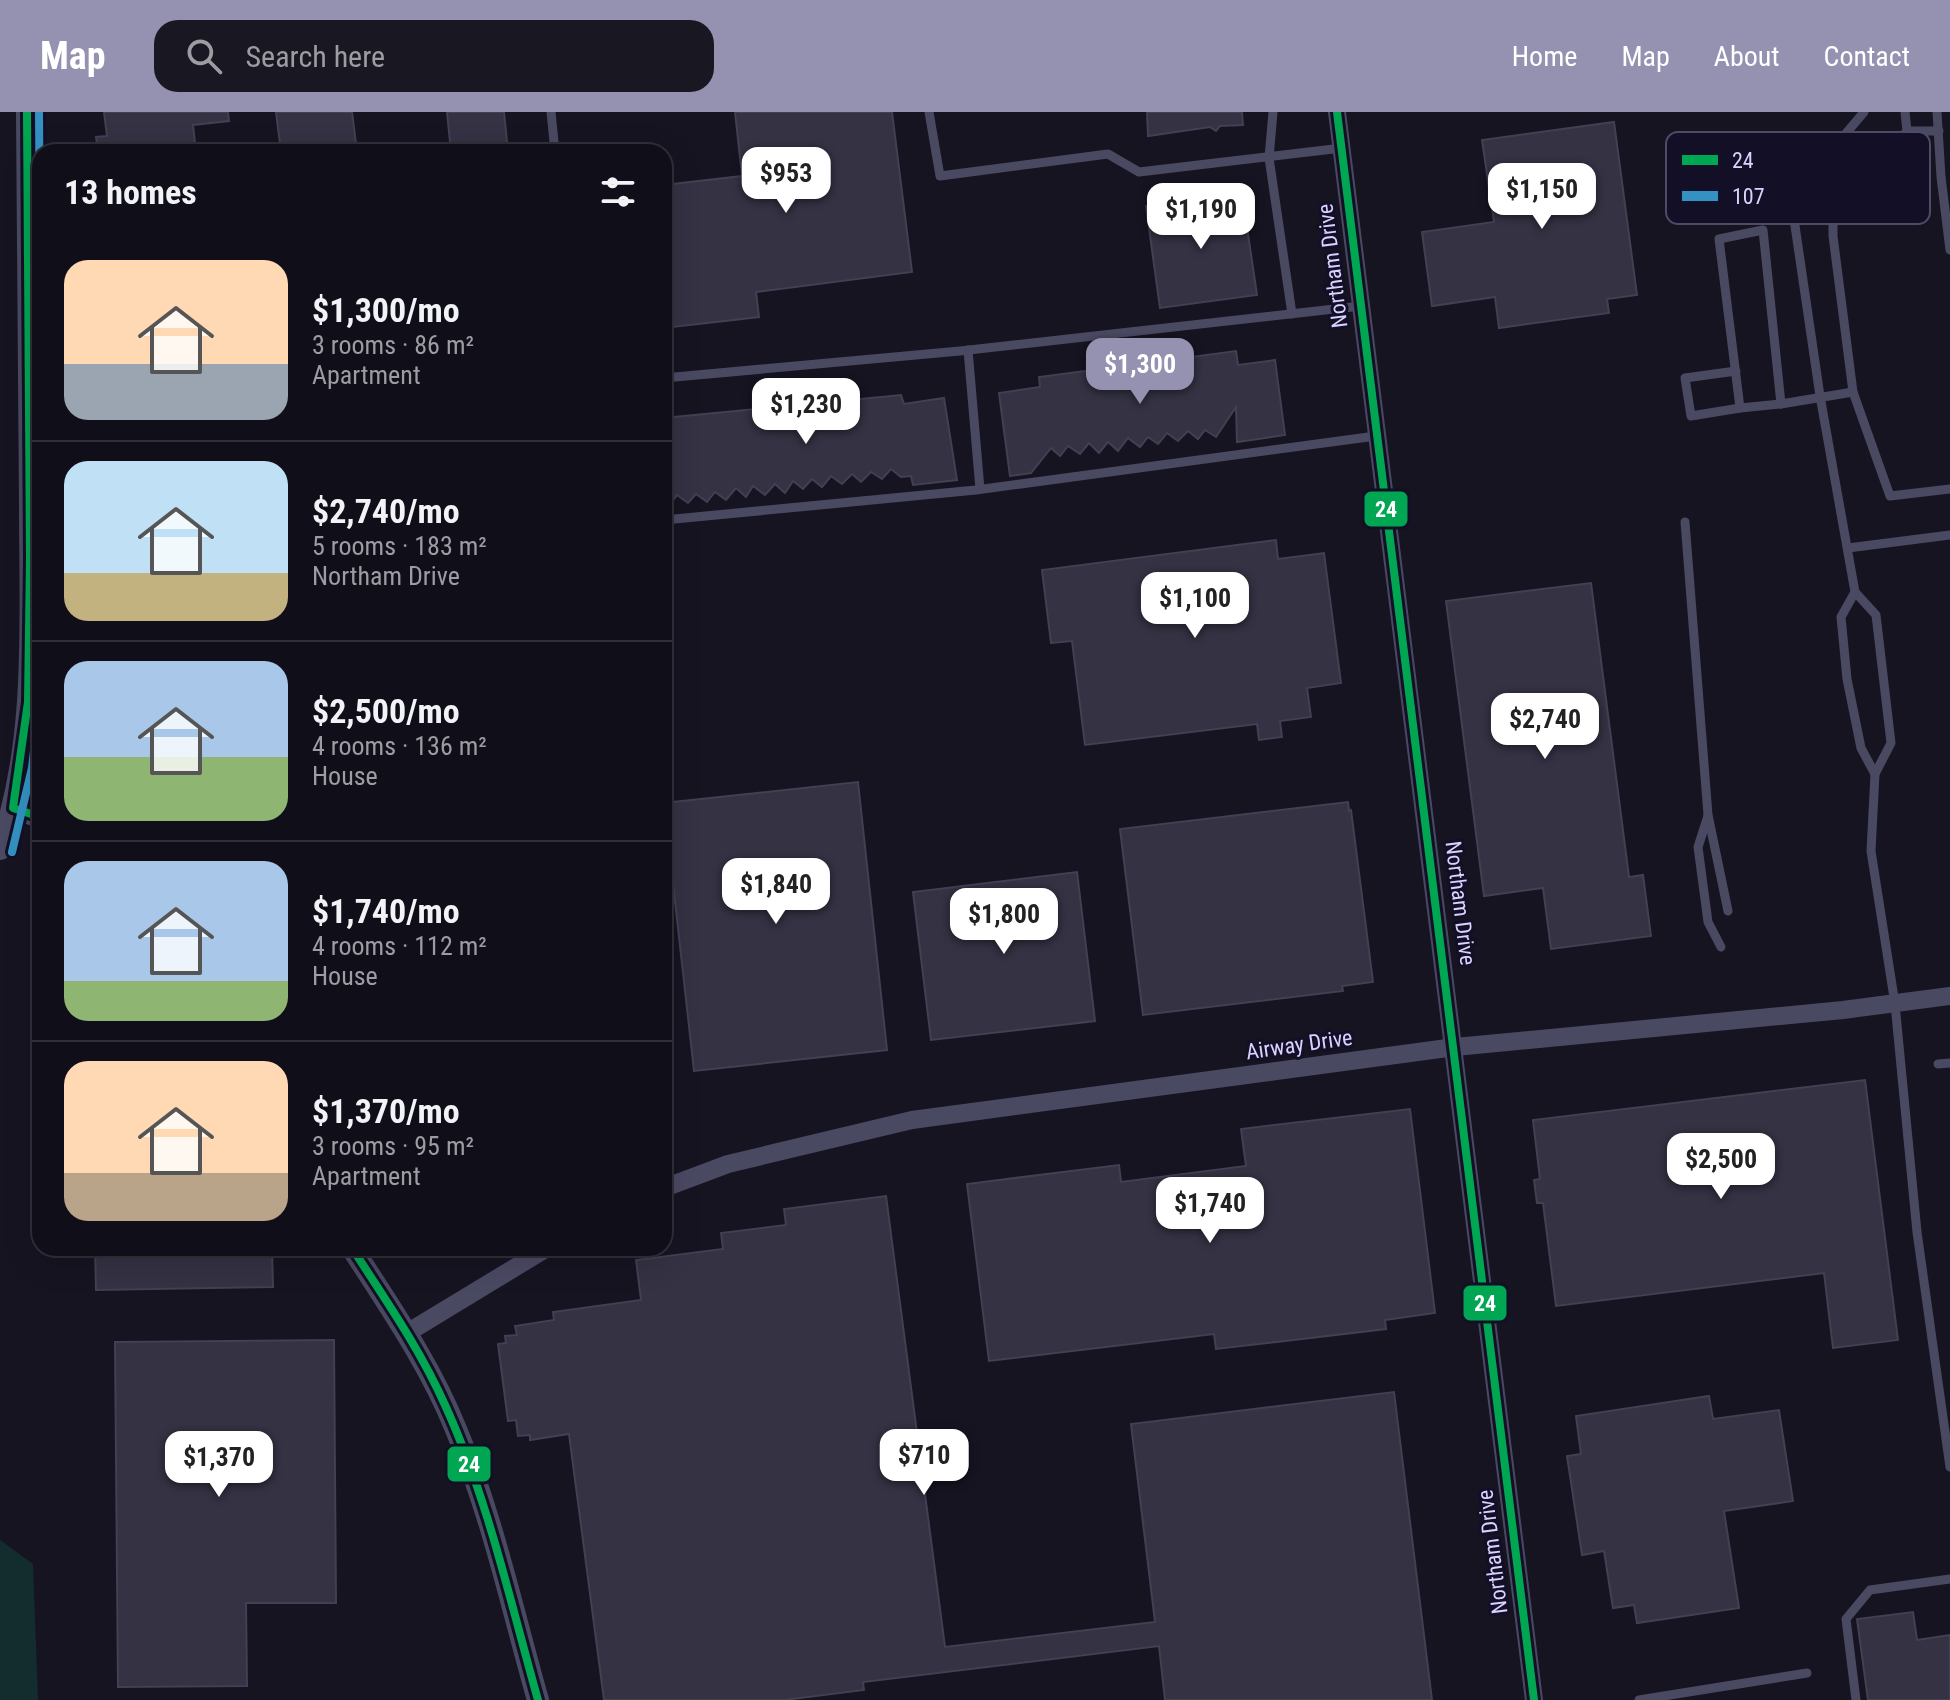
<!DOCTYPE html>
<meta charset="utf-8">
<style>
:root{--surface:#100f19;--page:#191822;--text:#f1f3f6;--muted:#9c9ca2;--line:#302f38;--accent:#9591b1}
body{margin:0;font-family:"Roboto Condensed",sans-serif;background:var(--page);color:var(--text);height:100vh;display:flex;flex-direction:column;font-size:30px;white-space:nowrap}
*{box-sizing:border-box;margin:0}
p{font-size:26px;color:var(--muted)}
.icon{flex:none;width:44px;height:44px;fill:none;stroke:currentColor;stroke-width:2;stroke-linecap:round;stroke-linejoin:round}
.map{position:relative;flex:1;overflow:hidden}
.sheet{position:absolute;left:32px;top:32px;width:640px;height:1112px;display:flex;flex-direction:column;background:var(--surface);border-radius:24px;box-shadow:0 8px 32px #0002,0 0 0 2px var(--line)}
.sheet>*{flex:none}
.price{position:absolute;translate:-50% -68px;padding:0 18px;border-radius:16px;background:#fff;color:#222;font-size:26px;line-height:52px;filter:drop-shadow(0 2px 4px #0008)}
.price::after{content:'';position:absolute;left:50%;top:48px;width:24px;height:18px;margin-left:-12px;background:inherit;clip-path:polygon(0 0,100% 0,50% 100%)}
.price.current{background:var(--accent);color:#fff}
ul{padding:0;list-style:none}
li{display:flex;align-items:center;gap:24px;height:200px;padding:0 32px}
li+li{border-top:2px solid var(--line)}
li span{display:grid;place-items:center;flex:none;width:224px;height:160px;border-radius:24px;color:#555}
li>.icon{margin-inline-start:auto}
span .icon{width:96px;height:96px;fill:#fffc;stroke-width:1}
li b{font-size:34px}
h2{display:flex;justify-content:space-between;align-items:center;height:96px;padding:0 32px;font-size:34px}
header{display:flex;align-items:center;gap:48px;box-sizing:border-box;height:112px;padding:0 40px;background:var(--accent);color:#fff}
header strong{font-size:38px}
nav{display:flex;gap:44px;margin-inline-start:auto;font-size:28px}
.search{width:560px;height:72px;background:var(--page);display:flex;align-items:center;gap:20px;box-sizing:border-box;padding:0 28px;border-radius:24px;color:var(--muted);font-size:30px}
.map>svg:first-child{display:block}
.green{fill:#132c2d}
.building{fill:#343243;stroke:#433f54;stroke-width:2}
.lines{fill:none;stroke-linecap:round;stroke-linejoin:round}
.service{stroke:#4a4962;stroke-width:9}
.minor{stroke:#4a4962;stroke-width:18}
.tertiary{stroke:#4a4962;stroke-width:22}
.bus-1-casing{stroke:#130f26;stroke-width:14}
.bus-2-casing{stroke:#130f26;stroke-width:14}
.bus-1{stroke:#00a651;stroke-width:8}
.bus-2{stroke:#3392c2;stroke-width:8}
.labels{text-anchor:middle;stroke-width:6;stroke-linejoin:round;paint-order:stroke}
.street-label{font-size:22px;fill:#d9d4ff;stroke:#130f26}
.key{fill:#130f26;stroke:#4e4a67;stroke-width:2}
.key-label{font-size:22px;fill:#d9d4ff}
.line-badge{stroke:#130f26;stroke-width:3}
.badge-label{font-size:22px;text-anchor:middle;font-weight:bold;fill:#fff}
</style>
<header>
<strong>Map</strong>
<div class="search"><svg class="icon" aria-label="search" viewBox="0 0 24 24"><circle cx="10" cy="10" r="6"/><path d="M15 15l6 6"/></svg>Search here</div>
<nav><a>Home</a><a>Map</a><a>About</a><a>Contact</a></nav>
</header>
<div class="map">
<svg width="1950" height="1588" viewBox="0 0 1950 1588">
<rect width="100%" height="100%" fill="#161421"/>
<polygon class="green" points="0,1428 33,1452 38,1588 0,1588"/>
<g class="building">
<polygon points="104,0 228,0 229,9 193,13 196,40 98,40 96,25 107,24"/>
<polygon points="276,0 352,0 357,40 281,40"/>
<polygon points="447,0 504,0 508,40 451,40"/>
<polygon points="735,0 892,0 912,160 756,180 759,205 664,216 664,73 742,64"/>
<polygon points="1147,0 1242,0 1243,13 1220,14 1216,19 1210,15 1148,24"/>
<polygon points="1614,10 1637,183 1607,187 1609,201 1499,216 1495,185 1432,194 1422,120 1494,110 1482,28"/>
<polygon points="1242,81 1257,183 1160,196 1146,94"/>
<polygon points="1236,239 1238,253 1275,248 1285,323 1237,330 1236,295 1216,325 1205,318 1198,327 1188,319 1178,329 1167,321 1158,332 1148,325 1140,335 1128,326 1118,339 1108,330 1099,341 1089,331 1080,342 1068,334 1060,344 1051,336 1031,361 1010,364 999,281 1040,275 1039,265"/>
<polygon points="901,283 904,292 944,286 957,368 913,373 911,364 901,365 891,357 882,367 871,360 861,370 852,362 842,372 831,364 822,375 812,367 803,377 793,369 785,381 775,372 765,383 753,374 746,385 736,376 726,388 715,380 707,390 696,382 688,391 677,383 664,399 664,306"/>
<polygon points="1276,428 1278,447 1324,441 1341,571 1307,576 1311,605 1280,609 1282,625 1259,628 1257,612 1085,633 1072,529 1051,531 1042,458"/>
<polygon points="1591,471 1629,765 1643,763 1651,824 1551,837 1543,776 1484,784 1446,489"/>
<polygon points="858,670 887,938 694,959 664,691"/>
<polygon points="1348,690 1349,699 1351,698 1373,870 1342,874 1343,879 1143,903 1120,717"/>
<polygon points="1077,760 1095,909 931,928 913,780"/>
<polygon points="1865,968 1898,1228 1833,1236 1824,1161 1556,1194 1543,1091 1537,1091 1534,1068 1540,1067 1533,1008"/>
<polygon points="1410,997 1435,1201 1385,1208 1386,1217 1216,1237 1214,1222 989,1249 967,1072 1119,1053 1121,1070 1246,1054 1241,1017"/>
<polygon points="886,1084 945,1535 1155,1510 1131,1312 1394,1280 1432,1588 1165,1588 1159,1534 863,1570 864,1578 784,1588 604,1588 569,1322 530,1328 530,1323 518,1324 516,1308 508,1309 498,1232 506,1231 505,1224 517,1223 515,1214 554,1208 553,1200 641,1188 636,1148 723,1137 721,1121 786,1113 784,1097"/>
<polygon points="95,1136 272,1136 273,1175 96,1178"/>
<polygon points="334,1228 336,1491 246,1491 247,1574 118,1575 115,1230"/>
<polygon points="1709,1284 1713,1307 1779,1298 1793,1389 1724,1399 1739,1496 1637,1511 1634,1493 1613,1496 1604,1439 1582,1443 1567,1344 1581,1342 1576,1304"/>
<polygon points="1913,1500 1917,1528 1950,1523 1950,1588 1868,1588 1857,1507"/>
</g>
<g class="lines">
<g class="service">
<polyline points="551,0 555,40"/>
<polyline points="929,0 940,64 1108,42 1139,60 1342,36"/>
<polyline points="1273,0 1269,46 1292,202"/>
<polyline points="1864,0 1804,71 1796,89 1794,107 1820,284 1855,480 1876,503 1891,631 1875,662 1871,739 1895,892 1917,1120 1950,1355"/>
<polyline points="1905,0 1907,19 1840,90 1833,103 1833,124 1853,280 1890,384 1950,377"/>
<polyline points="1937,0 1941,65 1950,138"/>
<polyline points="1907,19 1939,19"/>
<polyline points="968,238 980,377"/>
<polyline points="1736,259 1685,266 1691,304 1740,296 1719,127 1763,118 1781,292 1853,280"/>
<polyline points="664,266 960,239 1361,194"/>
<polyline points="1740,296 1781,292"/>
<polyline points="664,408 976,378 1376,324"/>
<polyline points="1685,410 1708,703 1728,799"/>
<polyline points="1848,436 1950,423"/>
<polyline points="1855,480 1841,505 1847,567 1861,636 1875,662"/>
<polyline points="1708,704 1698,735 1708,810 1721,835"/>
<polyline points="1938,952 1950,951"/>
<polyline points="1639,1588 1807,1561"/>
<polyline points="1856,1588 1846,1507 1870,1478 1950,1467"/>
</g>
<g class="minor">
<polyline points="1337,0 1534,1588"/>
<polyline points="664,1076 728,1052 912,1008 1455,935 1843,898 1950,884"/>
<polyline points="407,1221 547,1136"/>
</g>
<g class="tertiary">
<polyline points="13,696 40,705"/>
<path d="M0 737C38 629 30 508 30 395 29 263 28 132 27 0"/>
<path d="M352 1136C389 1194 429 1251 455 1315 492 1402 512 1497 538 1588"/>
</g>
<g class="bus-1-casing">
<g id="bus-1">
<polyline points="27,0 30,447 28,590 13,696 40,705"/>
<polyline points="1337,0 1534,1588"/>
<path d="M352 1136C385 1187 420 1237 445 1293 488 1387 510 1489 538 1588"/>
</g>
</g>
<g class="bus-2-casing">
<g id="bus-2">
<polyline points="39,0 40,132"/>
<polyline points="12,740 32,656 40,586"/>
</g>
</g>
<use href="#bus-1" class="bus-1"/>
<use href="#bus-2" class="bus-2"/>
</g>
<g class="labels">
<g class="street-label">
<text transform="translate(1332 154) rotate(-97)" y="8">Northam Drive</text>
<text transform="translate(1461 791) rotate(83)" y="8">Northam Drive</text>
<text transform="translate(1299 932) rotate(-8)" y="8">Airway Drive</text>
<text transform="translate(1492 1440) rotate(-97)" y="8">Northam Drive</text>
</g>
</g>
<rect x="1666" y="20" width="264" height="92" rx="12" class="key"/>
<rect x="1682" y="43" width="36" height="10" fill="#00a651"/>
<rect x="1682" y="79" width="36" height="10" fill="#3392c2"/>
<g class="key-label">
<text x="1732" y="56">24</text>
<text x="1732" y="92">107</text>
</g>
<g class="line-badge">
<rect x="1363" y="378" width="46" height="38" rx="8" fill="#00a651"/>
<rect x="1462" y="1172" width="46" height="38" rx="8" fill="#00a651"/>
<rect x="446" y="1333" width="46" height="38" rx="8" fill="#00a651"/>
</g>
<g class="badge-label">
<text x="1386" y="405">24</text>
<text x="1485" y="1199">24</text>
<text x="469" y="1360">24</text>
</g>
</svg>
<b class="price" style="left:786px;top:103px">$953</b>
<b class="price" style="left:1542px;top:119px">$1,150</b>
<b class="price" style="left:1201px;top:139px">$1,190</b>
<b class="price current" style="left:1140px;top:294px">$1,300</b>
<b class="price" style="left:806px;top:334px">$1,230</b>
<b class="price" style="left:1195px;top:528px">$1,100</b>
<b class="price" style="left:1545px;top:649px">$2,740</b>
<b class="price" style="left:776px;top:814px">$1,840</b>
<b class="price" style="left:1004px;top:844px">$1,800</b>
<b class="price" style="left:1721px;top:1089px">$2,500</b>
<b class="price" style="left:1210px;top:1133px">$1,740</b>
<b class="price" style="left:924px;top:1385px">$710</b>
<b class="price" style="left:219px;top:1387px">$1,370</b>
<section class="sheet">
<h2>13 homes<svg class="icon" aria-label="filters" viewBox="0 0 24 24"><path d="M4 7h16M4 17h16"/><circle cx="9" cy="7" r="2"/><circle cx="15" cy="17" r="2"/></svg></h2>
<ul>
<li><span style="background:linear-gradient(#ffd9b3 65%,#9aa5b1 0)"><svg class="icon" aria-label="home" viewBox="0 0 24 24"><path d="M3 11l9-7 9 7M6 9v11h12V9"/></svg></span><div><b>$1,300/mo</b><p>3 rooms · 86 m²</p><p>Apartment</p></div></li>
<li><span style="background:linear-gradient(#bfe0f5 70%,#c2b280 0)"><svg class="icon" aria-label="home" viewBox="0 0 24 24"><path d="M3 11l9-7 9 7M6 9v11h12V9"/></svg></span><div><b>$2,740/mo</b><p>5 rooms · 183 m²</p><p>Northam Drive</p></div></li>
<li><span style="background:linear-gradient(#a9c7e8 60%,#8fb573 0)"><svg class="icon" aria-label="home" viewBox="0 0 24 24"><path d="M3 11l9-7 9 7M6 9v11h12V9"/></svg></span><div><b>$2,500/mo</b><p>4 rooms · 136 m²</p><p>House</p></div></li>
<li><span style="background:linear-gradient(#a9c7e8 75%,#8fb573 0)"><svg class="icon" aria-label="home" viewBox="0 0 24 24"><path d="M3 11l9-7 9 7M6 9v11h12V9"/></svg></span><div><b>$1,740/mo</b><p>4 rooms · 112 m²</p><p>House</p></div></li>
<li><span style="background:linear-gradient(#ffd9b3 70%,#b9a48a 0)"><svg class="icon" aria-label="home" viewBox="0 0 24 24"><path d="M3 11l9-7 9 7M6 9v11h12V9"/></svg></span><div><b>$1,370/mo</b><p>3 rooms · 95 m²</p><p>Apartment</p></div></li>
</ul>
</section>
</div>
